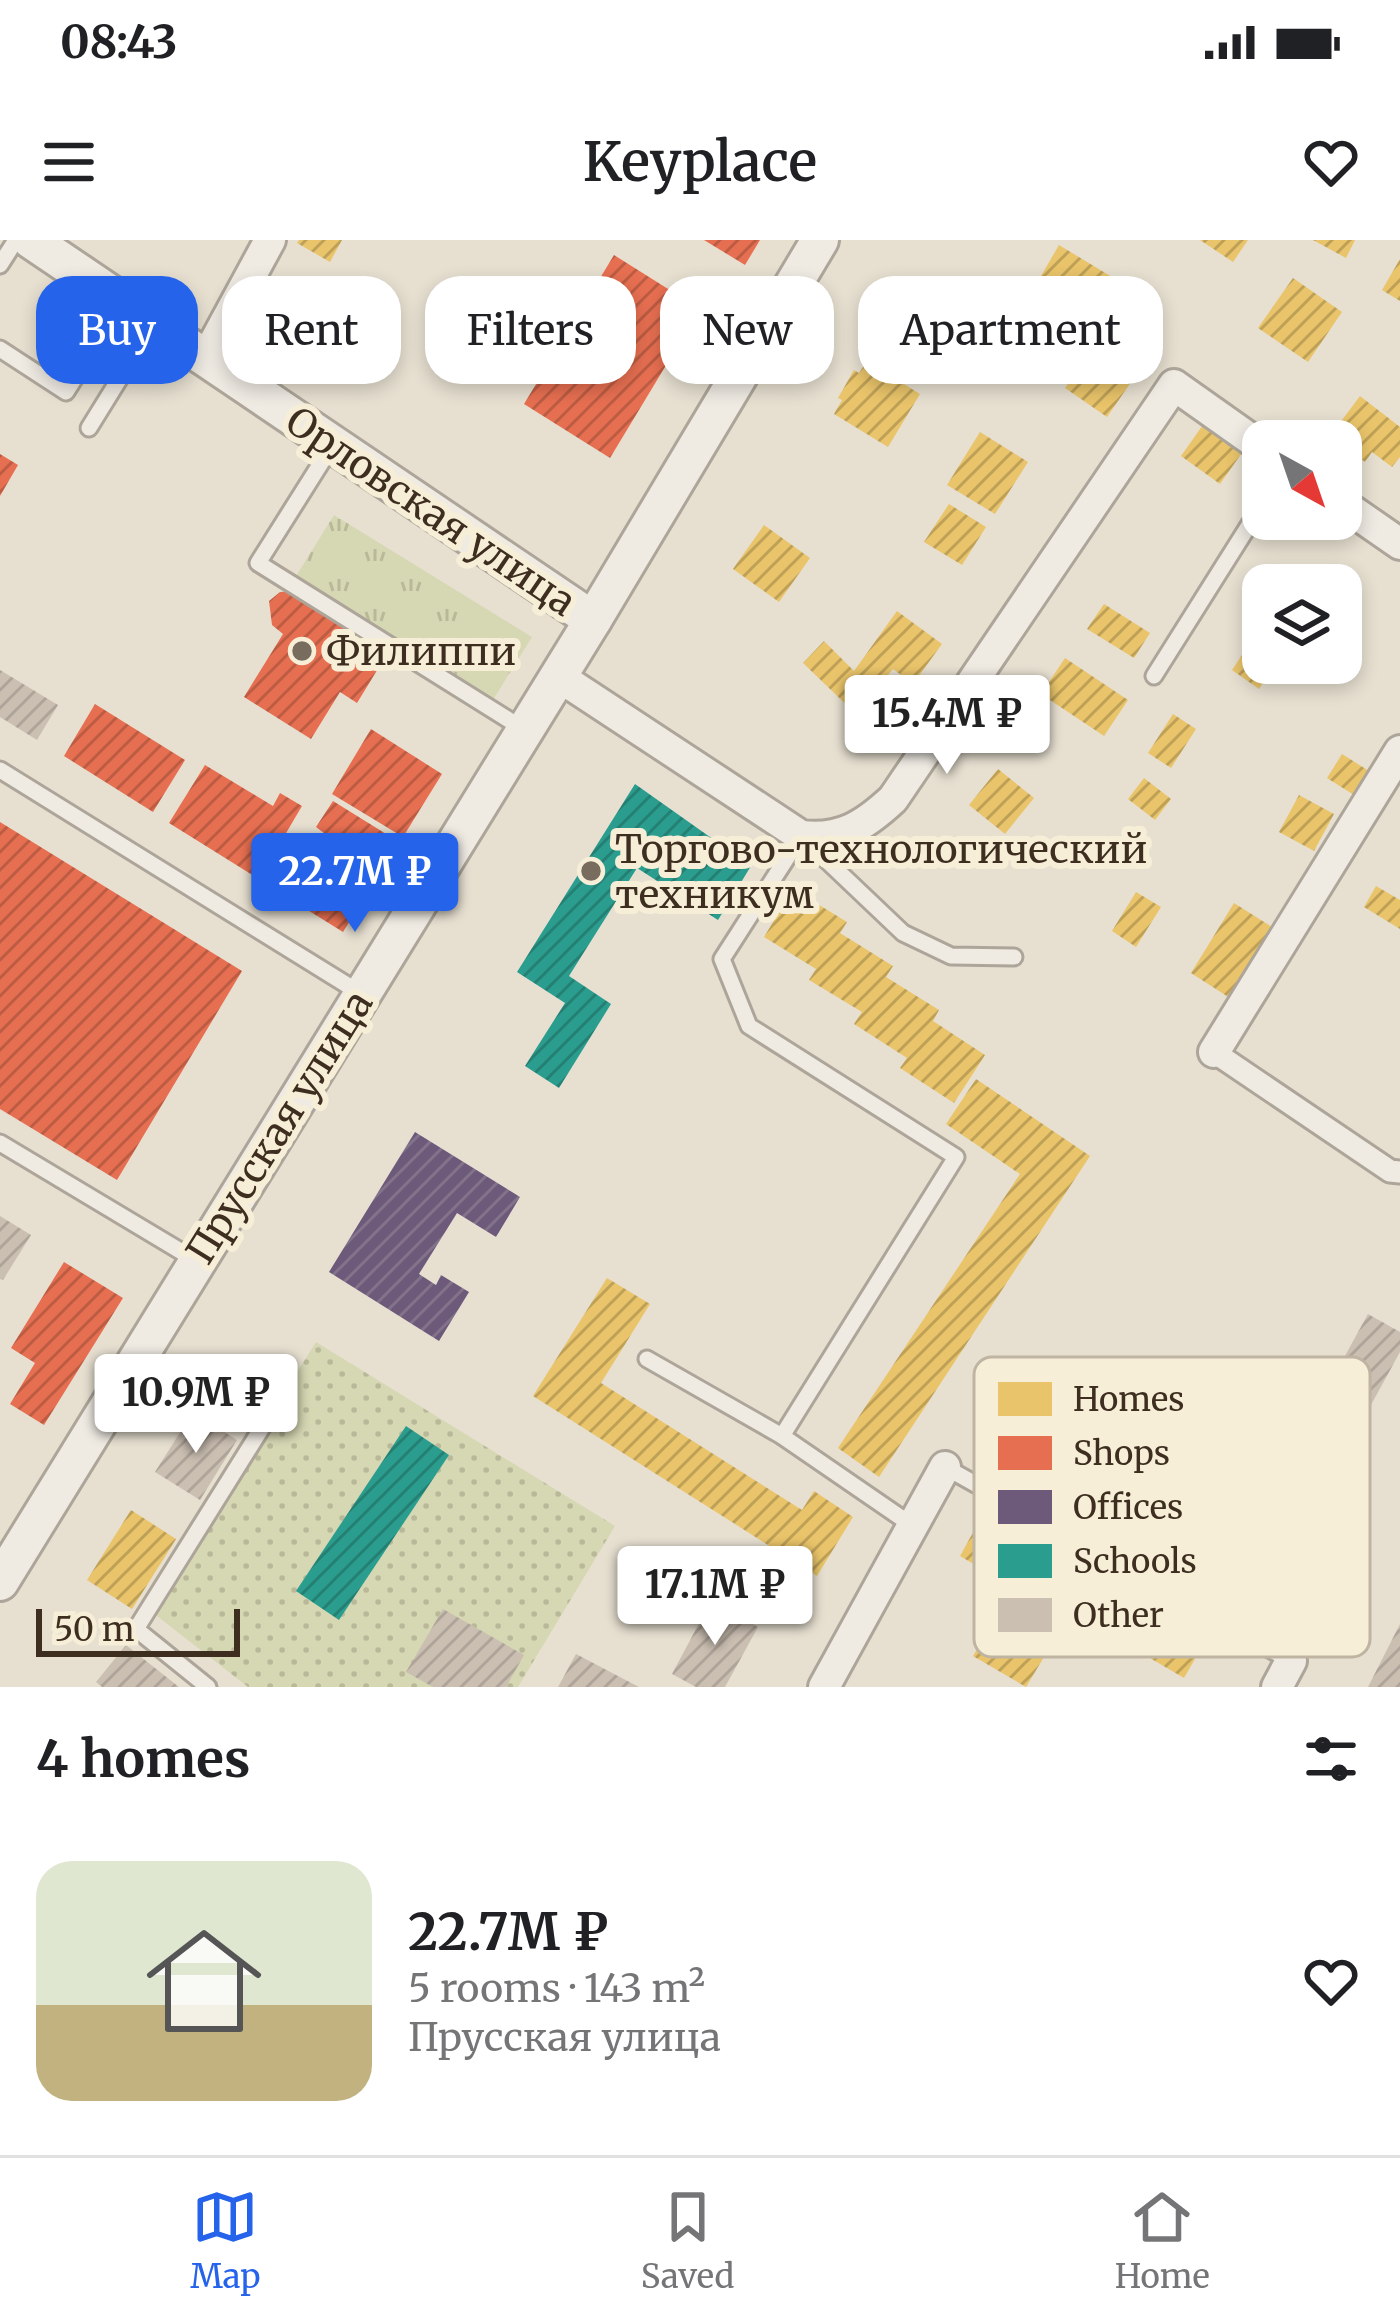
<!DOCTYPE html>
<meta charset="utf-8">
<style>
:root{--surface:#fff;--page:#f6f6f6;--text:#202124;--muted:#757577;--line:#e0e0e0;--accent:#2563eb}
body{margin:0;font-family:Merriweather,serif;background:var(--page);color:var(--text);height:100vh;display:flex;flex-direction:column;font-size:45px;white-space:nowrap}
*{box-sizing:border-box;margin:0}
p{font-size:39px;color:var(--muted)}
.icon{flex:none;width:66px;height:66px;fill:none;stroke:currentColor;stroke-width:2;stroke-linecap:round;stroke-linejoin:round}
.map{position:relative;height:1447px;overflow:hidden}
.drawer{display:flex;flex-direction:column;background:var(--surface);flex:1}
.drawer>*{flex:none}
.guide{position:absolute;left:36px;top:36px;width:1329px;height:108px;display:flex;gap:24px}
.needle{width:78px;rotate:140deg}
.tools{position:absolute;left:1242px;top:180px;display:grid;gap:24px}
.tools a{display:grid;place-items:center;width:120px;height:120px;border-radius:24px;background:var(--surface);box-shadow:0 6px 18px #0003;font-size:60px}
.scale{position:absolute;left:36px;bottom:30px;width:204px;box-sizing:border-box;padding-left:12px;border:6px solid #3d2e20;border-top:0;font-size:33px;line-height:42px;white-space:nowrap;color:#3d2e20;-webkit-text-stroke:9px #f7eed8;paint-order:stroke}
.price{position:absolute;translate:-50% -102px;padding:0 27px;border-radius:12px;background:#fff;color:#222;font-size:39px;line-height:78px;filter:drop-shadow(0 3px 6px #0008)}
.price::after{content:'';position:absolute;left:50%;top:72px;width:36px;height:27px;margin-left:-18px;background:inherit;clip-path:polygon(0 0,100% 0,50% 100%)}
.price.active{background:var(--accent);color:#fff}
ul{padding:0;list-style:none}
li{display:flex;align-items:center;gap:36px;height:300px;padding:0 36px}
li span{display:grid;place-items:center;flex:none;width:336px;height:240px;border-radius:36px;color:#555}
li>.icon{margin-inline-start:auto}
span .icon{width:144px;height:144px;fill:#fffc;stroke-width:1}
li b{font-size:51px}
h2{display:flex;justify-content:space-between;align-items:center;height:144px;padding:0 36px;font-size:51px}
.chip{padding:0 42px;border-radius:36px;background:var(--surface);box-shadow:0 6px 18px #0003;font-size:42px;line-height:108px}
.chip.active{background:var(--accent);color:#fff}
.status{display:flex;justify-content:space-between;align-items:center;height:84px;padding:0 60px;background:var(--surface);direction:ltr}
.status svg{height:33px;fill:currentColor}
header{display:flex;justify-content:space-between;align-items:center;height:156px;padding:0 36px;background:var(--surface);font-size:54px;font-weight:600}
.tab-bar{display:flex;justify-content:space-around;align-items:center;height:168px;border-top:3px solid var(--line);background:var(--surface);font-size:33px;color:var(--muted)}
.tab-bar a{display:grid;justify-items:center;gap:6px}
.tab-bar .active{color:var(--accent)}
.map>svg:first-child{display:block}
.grass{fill:url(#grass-tufts)}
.park{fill:url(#park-dots)}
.homes{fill:url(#homes-hatch)}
.shops{fill:url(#shops-hatch)}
.offices{fill:url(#offices-hatch)}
.schools{fill:url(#schools-hatch)}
.building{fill:url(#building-hatch)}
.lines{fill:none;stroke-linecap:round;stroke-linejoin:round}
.service-casing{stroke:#ada599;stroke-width:21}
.pedestrian-casing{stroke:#ada599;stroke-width:27}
.minor-casing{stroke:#ada599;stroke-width:36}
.tertiary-casing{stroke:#ada599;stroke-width:42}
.service{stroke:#efebe3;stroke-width:15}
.pedestrian{stroke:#efebe3;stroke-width:21}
.minor{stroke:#efebe3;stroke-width:30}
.tertiary{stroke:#efebe3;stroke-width:36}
.poi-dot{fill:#786c5e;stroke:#f7eed8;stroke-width:4.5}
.labels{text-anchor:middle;stroke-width:12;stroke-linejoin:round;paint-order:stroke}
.street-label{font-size:39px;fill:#3d2e20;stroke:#f7eed8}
.poi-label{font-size:39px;fill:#3d2e20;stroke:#f7eed8;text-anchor:start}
.key{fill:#f7eed8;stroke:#bfb4a1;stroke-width:3}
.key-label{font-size:33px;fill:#3d2e20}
</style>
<div class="status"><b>08:43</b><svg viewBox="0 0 49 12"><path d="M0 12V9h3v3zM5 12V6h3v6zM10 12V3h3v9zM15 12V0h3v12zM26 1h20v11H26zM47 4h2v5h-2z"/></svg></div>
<header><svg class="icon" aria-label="menu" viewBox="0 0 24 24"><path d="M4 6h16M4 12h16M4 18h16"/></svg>Keyplace<svg class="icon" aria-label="heart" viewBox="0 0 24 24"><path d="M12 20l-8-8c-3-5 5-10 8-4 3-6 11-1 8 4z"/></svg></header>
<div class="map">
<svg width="1400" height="1447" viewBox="0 0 1400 1447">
<defs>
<pattern id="grass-tufts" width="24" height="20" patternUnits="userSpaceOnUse" patternTransform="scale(3)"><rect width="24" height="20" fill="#d6d7b3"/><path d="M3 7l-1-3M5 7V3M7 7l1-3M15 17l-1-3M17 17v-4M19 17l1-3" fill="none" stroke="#b9b99a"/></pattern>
<pattern id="park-dots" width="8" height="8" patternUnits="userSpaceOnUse" patternTransform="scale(3)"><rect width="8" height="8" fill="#d6d7b3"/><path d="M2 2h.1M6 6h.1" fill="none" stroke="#b9b99a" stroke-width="1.8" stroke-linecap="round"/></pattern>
<pattern id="homes-hatch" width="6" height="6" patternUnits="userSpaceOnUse" patternTransform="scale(3)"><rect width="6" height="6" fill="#e9c46a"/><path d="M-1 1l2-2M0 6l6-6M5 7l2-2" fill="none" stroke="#bea057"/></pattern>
<pattern id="shops-hatch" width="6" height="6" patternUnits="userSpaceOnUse" patternTransform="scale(3)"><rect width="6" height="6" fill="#e76f51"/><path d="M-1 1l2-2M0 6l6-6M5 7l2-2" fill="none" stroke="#bc5c43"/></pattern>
<pattern id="offices-hatch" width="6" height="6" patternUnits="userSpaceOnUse" patternTransform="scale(3)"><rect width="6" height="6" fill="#6d597a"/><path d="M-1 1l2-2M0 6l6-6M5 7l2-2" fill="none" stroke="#83738a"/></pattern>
<pattern id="schools-hatch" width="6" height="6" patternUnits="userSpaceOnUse" patternTransform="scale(3)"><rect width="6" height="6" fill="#2a9d8f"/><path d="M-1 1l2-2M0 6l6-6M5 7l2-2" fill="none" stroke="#258074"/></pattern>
<pattern id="building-hatch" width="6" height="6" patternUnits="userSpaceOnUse" patternTransform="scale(3)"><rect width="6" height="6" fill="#cbbfb2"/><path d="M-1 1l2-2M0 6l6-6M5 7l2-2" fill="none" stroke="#afa499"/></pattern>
</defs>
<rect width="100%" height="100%" fill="#e7e0d1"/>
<polygon class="grass" points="334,275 532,397 491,463 293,341"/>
<polygon class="park" points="316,1102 615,1286 518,1447 248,1447 148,1369"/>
<g class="homes">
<polygon points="299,0 342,0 330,22 297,3"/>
<polygon points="1200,0 1248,0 1233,22"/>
<polygon points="1313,0 1355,0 1346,18"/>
<polygon points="1059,5 1145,57 1132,76 1076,43 1061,69 1078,80 1066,100 1020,72"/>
<polygon points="1400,19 1400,61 1382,50"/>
<polygon points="1293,38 1342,72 1308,122 1258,88"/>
<polygon points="928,45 974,73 952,108 906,80"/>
<polygon points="448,57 482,78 460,114 426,94"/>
<polygon points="1094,106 1136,135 1107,177 1065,148"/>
<polygon points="867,121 920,154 888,207 834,174 842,160 838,158 854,130 859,133"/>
<polygon points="1360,156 1400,187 1400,217 1392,227 1372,212 1365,222 1330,196"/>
<polygon points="1205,182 1244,210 1220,244 1181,216"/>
<polygon points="980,192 1028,222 995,274 947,245"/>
<polygon points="949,264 986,287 962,325 924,302"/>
<polygon points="764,285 810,318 779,362 733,329"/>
<polygon points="1104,364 1150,393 1134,418 1087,389"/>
<polygon points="897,371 942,404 913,444 893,429 875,451 906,481 885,502 803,423 824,401 854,431"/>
<polygon points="1250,403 1263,412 1263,423 1276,423 1259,449 1232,430"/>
<polygon points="1065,418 1128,460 1104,496 1041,454"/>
<polygon points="1173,474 1196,489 1171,528 1148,513"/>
<polygon points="1342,514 1369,531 1354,555 1327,538"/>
<polygon points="998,529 1034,558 1005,594 969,565"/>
<polygon points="1144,538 1171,559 1155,580 1128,559"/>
<polygon points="1299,555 1334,574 1314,611 1279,592"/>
<polygon points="1376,646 1400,660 1400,689 1364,667"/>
<polygon points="793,649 847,682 840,693 893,726 886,737 939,770 933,781 985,815 954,863 900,828 907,818 854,784 862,772 809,740 816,729 764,697"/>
<polygon points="1136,652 1161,667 1136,707 1112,691"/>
<polygon points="1234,663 1280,692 1236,762 1191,733"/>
<polygon points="976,839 1090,916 879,1237 838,1208 1020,934 946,884"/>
<polygon points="607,1038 650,1064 601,1143 802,1270 814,1251 853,1277 817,1336 533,1156"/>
<polygon points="131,1270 176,1299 132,1369 87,1340"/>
<polygon points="980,1280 1014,1300 994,1336 960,1316"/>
<polygon points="1157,1360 1211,1391 1184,1438 1131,1407"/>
<polygon points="1001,1370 1053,1402 1026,1447 973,1416"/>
</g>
<g class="shops">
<polygon points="704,0 760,0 745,25"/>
<polygon points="614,15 700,69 610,218 524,164"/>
<polygon points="0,214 18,225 0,256"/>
<polygon points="292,351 303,362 387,414 357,463 340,452 311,499 244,457 283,394 272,385 269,361 280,352"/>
<polygon points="95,464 185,520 153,572 64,516"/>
<polygon points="371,489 442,534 403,597 332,554"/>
<polygon points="205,525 273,566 280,553 302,566 259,639 169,583"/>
<polygon points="333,561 399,602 343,692 290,659 329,597 316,587"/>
<polygon points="0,582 242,731 117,940 0,869"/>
<polygon points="64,1022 123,1058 44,1185 10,1164 35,1123 11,1108"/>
</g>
<polygon class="offices" points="415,892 520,957 496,997 457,973 419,1034 436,1045 441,1035 469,1052 439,1101 329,1032"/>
<g class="schools">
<polygon points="635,544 751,626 718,680 637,628 569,736 611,764 559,848 525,826 565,763 517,732"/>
<polygon points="406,1186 449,1215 339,1380 296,1351"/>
</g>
<g class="building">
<polygon points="0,430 58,465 37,500 0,477"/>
<polygon points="0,976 31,995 3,1040 0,1039"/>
<polygon points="1368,1074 1400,1092 1400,1112 1309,1278 1268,1256"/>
<polygon points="193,1172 237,1200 200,1260 155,1232"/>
<polygon points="711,1361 758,1387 725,1447 696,1447 672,1434"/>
<polygon points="443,1369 524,1415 506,1447 433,1447 406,1432"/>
<polygon points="1400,1384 1400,1447 1368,1447"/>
<polygon points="126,1405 179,1447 102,1447 96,1442"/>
<polygon points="576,1414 639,1447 558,1447"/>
</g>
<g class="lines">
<g class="service-casing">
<g id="service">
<polyline points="0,25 16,0"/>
<polyline points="0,109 66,152 122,63"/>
<polyline points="89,188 154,83"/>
<polyline points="333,204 258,323 525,490"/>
<polyline points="1154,436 1263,263"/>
<polyline points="0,530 360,753"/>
<polyline points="0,903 197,1021"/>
<polyline points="647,1119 782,1196 913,1286"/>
<polyline points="782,1196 956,917 749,786 722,719 801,596 903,693 951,716 1014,717"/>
<polyline points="945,1227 1291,1421"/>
<polyline points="208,1447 136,1389 278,1162"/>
</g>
</g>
<g class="pedestrian-casing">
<polyline id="pedestrian" points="1214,812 1390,931 1400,932"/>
</g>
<g class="minor-casing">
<g id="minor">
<polyline points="206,118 270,0"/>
<polyline points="1341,263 1400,304"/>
<path d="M558 436 801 596C841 601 865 585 893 559L1174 145 1263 208"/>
<polyline points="1214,812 1400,511"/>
<polyline points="824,1447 945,1227"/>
<polyline points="1277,1447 1291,1421"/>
</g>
</g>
<g class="tertiary-casing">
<g id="tertiary">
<polyline points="31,0 593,380"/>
<polyline points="0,1342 593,380 820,0"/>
</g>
</g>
<use href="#service" class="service"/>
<use href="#pedestrian" class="pedestrian"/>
<use href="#minor" class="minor"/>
<use href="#tertiary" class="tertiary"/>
</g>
<g class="poi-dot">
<circle cx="302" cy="411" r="12"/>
<circle cx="591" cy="631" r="12"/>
</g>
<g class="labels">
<g class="street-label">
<text transform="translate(431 271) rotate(34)" y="14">Орловская улица</text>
<text transform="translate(279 887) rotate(-58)" y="14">Прусская улица</text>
</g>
<g class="poi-label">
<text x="326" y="425">Филиппи</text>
<text x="615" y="623">Торгово-технологический<tspan x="615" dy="45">техникум</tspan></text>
</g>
</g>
<rect x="974" y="1117" width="396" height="300" rx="18" class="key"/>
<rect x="998" y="1142" width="54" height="34" fill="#e9c46a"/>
<rect x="998" y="1196" width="54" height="34" fill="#e76f51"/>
<rect x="998" y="1250" width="54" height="34" fill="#6d597a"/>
<rect x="998" y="1304" width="54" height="34" fill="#2a9d8f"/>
<rect x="998" y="1358" width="54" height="34" fill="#cbbfb2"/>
<g class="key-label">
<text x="1073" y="1171">Homes</text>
<text x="1073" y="1225">Shops</text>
<text x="1073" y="1279">Offices</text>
<text x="1073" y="1333">Schools</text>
<text x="1073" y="1387">Other</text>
</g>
</svg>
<div class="tools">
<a><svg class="needle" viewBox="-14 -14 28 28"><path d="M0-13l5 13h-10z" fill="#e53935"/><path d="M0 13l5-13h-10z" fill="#757577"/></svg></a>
<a><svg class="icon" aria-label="layers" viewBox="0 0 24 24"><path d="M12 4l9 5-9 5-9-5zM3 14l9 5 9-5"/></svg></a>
</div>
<div class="scale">50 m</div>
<b class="price" style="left:947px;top:537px">15.4M ₽</b>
<b class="price active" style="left:355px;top:695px">22.7M ₽</b>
<b class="price" style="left:196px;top:1216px">10.9M ₽</b>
<b class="price" style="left:715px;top:1408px">17.1M ₽</b>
<div class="guide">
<a class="chip active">Buy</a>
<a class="chip">Rent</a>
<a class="chip">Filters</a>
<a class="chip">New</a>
<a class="chip">Apartment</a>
</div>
</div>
<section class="drawer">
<h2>4 homes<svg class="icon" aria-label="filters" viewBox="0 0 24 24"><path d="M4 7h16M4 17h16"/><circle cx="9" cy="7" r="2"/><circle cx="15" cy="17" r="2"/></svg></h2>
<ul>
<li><span style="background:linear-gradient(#dfe7d0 60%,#c2b280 0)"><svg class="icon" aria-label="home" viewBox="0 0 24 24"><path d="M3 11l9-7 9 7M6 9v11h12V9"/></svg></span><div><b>22.7M ₽</b><p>5 rooms · 143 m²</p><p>Прусская улица</p></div><svg class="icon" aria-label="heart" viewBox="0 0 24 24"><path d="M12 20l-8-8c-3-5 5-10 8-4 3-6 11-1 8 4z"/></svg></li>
</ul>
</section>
<nav class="tab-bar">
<a class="active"><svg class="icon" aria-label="map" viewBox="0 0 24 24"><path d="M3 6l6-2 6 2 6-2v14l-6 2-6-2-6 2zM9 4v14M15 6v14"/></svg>Map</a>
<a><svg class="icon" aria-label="saved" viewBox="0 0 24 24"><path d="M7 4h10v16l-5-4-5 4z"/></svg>Saved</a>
<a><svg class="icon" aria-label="home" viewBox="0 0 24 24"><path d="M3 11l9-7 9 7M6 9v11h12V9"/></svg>Home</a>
</nav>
